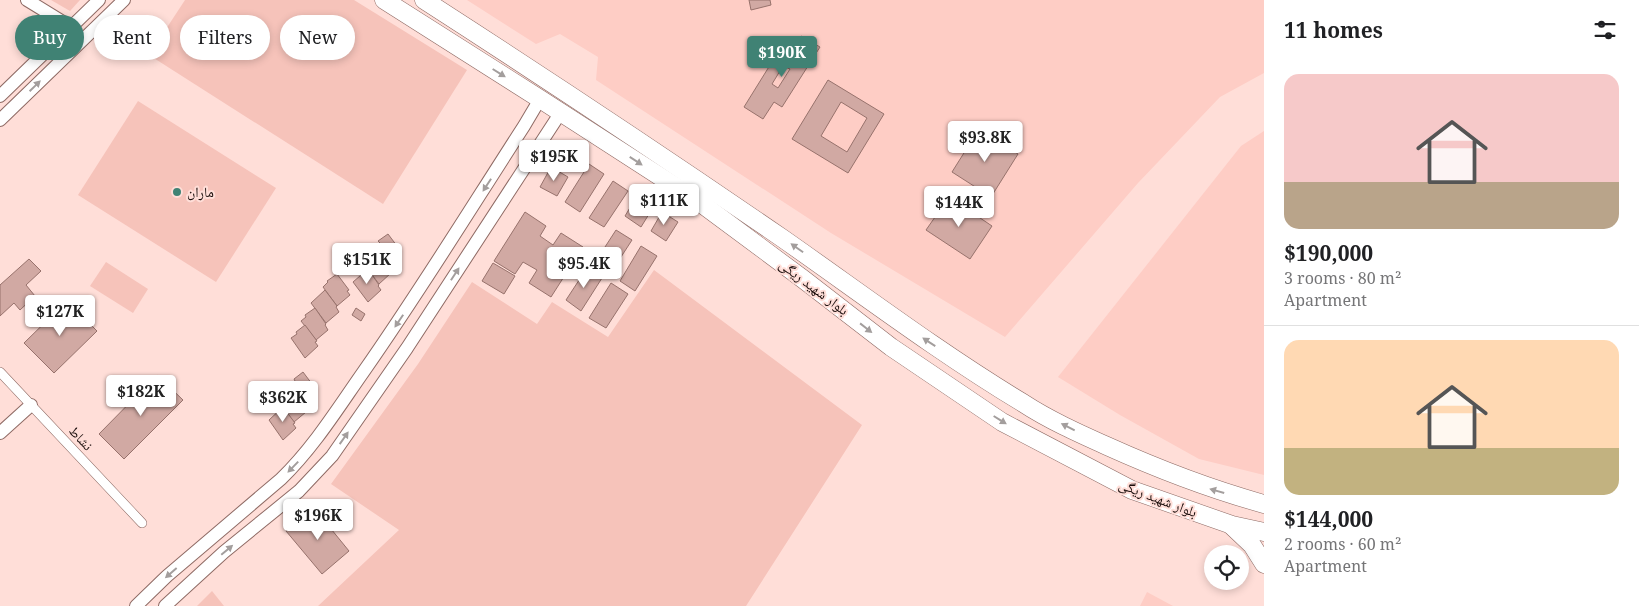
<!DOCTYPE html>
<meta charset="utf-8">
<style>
:root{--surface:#fff;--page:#f2f2f2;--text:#202124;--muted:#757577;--line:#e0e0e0;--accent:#408274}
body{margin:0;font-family:"Noto Serif","Noto Naskh Arabic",serif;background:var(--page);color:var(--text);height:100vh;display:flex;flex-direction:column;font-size:19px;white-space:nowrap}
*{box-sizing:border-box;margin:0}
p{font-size:16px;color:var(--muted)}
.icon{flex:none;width:28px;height:28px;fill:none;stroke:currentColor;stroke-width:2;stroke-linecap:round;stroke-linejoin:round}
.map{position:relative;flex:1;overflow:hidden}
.side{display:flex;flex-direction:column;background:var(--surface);width:375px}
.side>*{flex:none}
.hud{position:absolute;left:15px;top:15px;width:475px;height:45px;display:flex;gap:10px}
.controls{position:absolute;left:1204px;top:545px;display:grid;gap:10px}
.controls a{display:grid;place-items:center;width:45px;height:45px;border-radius:50%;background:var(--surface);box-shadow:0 2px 8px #0003;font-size:25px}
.price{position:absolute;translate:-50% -42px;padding:0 11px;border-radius:5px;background:#fff;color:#222;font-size:16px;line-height:32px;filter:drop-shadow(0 1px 2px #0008)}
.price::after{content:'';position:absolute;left:50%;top:30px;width:15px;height:11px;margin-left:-8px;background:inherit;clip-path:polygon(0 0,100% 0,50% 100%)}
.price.on{background:var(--accent);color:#fff}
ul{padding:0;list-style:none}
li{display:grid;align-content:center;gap:10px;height:265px;padding:0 20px}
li+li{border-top:1px solid var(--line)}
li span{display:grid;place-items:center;height:155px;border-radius:15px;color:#555}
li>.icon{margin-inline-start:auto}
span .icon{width:90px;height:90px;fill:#fffc;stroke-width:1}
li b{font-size:21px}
h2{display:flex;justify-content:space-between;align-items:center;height:60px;padding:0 20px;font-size:21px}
.pill{padding:0 18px;border-radius:22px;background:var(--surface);box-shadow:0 2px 8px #0003;font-size:18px;line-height:45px}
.pill.on{background:var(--accent);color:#fff}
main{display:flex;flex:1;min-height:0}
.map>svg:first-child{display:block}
.built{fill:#fecdc5}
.green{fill:#f6c3ba}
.building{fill:#d1a9a3;stroke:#97726c;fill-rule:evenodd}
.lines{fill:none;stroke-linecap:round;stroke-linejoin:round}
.street-casing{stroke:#8e6a64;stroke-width:10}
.secondary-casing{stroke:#8e6a64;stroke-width:14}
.highway-casing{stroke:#8e6a64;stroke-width:19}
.street{stroke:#fff;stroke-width:9}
.secondary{stroke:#fff;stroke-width:12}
.highway{stroke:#fff;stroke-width:18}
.oneway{fill:#a39e9d}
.poi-dot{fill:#408274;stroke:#ffded8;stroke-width:2}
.labels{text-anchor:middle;stroke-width:4;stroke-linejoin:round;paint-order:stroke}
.poi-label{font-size:14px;fill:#1a0d0b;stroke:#ffded8;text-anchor:start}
.street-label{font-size:14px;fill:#1a0d0b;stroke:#ffded8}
</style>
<main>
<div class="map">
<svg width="1264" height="606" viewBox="0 0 1264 606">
<rect width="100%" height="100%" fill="#ffded8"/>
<g class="built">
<polygon points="467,0 1264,0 1264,73 1220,97 1138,183 1005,337 831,233 596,80 598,57 560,34 536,44"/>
<polygon points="1264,131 1264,475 1199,459 1120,415 1058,377 1241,146"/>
<polygon points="1147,592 1173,606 1140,606"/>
</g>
<g class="green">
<polygon points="51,0 80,0 70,11"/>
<polygon points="185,0 354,0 467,70 383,204 149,55"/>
<polygon points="138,101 276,188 216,282 78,195"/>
<polygon points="106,262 148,289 133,313 90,286"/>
<polygon points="654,270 862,425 746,606 318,606 399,530 331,484 418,364 472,282 537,324 552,302 608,337"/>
<polygon points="212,591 224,606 197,606"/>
</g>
<g class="building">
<polygon points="749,0 770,0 771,5 751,10"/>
<path d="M801 36 820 47 782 107 774 102 763 119 744 107 780 49 790 55ZM783 66 790 69 778 88 772 84Z"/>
<path d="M828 80 884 114 848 173 792 139ZM841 102 867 118 847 152 821 136Z"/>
<polygon points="979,129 1018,154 991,197 952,172"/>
<polygon points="589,164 604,174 580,212 565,202"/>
<polygon points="551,167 568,177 557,196 540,187"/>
<polygon points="613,181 628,191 604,227 589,218"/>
<polygon points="637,196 654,206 641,227 625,216"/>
<polygon points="949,197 992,226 970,259 926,230"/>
<polygon points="525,212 546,226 540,236 553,245 561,233 583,247 551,297 529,283 537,270 523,262 515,274 494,261"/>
<polygon points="662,212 678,222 666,241 651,231"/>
<polygon points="616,230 632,240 610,274 594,264"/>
<polygon points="388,234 400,250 398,251 401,255 388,267 374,247 380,243 378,241"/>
<polygon points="641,246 657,256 635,291 620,281"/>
<polygon points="377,252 389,268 387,269 391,273 379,284 364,264 369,261 368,259"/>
<polygon points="29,259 41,271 26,285 35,296 20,310 14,303 0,316 0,285"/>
<polygon points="493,263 515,276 504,294 482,281"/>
<polygon points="587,268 602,278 581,311 566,300"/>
<polygon points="368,269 379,285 378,286 381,290 368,302 353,282"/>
<polygon points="337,274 349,290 347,291 350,295 337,306 323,287 328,282 327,281"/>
<polygon points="611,283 628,294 606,328 589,318"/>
<polygon points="325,290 337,306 336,307 339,312 326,323 311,303"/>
<polygon points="67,301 97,331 54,373 24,343"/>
<polygon points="315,308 326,324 325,325 328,330 316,340 301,321 306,317 305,315"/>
<polygon points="356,308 365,314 361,321 352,315"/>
<polygon points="305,325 317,341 315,342 318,346 305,358 291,338 297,334 296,332"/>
<polygon points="303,372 315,388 313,389 316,393 303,405 289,385 295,381 294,379"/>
<polygon points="157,375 183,400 124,459 99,434"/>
<polygon points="293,390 304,406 303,407 306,412 294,422 279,403 284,399 283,397"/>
<polygon points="283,407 295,423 293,424 296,428 283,440 269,420"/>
<polygon points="314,508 349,551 322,574 286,531"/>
</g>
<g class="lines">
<g class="street-casing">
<polyline id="street" points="0,372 142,523"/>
</g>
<g class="secondary-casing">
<g id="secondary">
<polyline points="27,0 71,27"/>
<polyline points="0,96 99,0"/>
<polyline points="0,120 124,0"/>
<polyline points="0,433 31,405"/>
<path d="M136 606 167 576 281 479C314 447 338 408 364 371 420 291 471 208 524 126L540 99"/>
<polyline points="165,606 224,552 299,491 332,456 407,348 561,112"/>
</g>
</g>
<g class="highway-casing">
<g id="highway">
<polyline points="384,0 540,99 698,201 803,279 891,347 1002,422 1132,490 1232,525 1264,532"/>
<path d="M424 0C545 78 664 157 782 238 862 294 940 353 1023 403 1049 420 1078 433 1107 446 1158 469 1210 489 1264 504"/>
<polyline points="1232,526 1252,545 1264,564"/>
</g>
</g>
<use href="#street" class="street"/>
<use href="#secondary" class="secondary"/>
<use href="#highway" class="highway"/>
</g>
<defs><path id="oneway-solid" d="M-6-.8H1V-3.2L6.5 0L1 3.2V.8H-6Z" transform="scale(1.25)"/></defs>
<g class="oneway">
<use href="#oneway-solid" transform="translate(499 73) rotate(32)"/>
<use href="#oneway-solid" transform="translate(35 86) rotate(-44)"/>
<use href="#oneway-solid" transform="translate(636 161) rotate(33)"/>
<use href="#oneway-solid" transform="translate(487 185) rotate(123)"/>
<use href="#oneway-solid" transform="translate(797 248) rotate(-145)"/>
<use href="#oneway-solid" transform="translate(455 274) rotate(-57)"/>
<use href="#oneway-solid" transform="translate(399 321) rotate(124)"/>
<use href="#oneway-solid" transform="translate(866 328) rotate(38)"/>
<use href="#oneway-solid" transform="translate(929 342) rotate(-147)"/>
<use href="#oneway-solid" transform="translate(1000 420) rotate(32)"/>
<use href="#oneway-solid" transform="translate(1068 427) rotate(-153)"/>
<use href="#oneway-solid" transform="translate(344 438) rotate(-55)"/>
<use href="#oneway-solid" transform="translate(293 467) rotate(134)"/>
<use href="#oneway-solid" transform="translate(1217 491) rotate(-164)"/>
<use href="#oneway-solid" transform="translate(227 550) rotate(-40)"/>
<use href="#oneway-solid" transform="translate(171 573) rotate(139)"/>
</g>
<circle class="poi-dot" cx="177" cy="192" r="5"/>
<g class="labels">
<g class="poi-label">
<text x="187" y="197">ماران</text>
</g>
<g class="street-label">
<text transform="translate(814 287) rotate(37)" y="5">بلوار شهید ریگی</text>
<text transform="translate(81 438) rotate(47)" y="5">نشاط</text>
<text transform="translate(1158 498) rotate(21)" y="5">بلوار شهید ریگی</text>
</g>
</g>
</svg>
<div class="controls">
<a><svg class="icon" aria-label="locate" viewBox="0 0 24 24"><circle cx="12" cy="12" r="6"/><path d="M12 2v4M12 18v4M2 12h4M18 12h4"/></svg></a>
</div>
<b class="price on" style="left:782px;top:78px">$190K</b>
<b class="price" style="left:985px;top:163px">$93.8K</b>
<b class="price" style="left:554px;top:182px">$195K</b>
<b class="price" style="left:664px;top:226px">$111K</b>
<b class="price" style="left:959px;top:228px">$144K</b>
<b class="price" style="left:367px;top:285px">$151K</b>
<b class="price" style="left:584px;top:289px">$95.4K</b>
<b class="price" style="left:60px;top:337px">$127K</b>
<b class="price" style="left:141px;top:417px">$182K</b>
<b class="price" style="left:283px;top:423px">$362K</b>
<b class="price" style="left:318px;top:541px">$196K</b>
<div class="hud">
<a class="pill on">Buy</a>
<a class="pill">Rent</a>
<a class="pill">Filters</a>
<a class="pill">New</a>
</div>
</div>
<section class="side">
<h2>11 homes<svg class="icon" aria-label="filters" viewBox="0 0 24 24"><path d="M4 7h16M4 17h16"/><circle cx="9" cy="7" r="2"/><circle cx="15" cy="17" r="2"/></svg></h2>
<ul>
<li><span style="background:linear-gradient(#f6c9c9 70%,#b9a48a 0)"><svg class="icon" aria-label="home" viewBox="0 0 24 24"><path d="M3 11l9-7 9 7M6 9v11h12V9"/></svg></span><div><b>$190,000</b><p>3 rooms · 80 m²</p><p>Apartment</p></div></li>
<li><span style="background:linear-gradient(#ffd9b3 70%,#c2b280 0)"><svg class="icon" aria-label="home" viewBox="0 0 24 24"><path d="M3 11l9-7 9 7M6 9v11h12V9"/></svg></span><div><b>$144,000</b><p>2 rooms · 60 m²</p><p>Apartment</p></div></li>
</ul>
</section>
</main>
